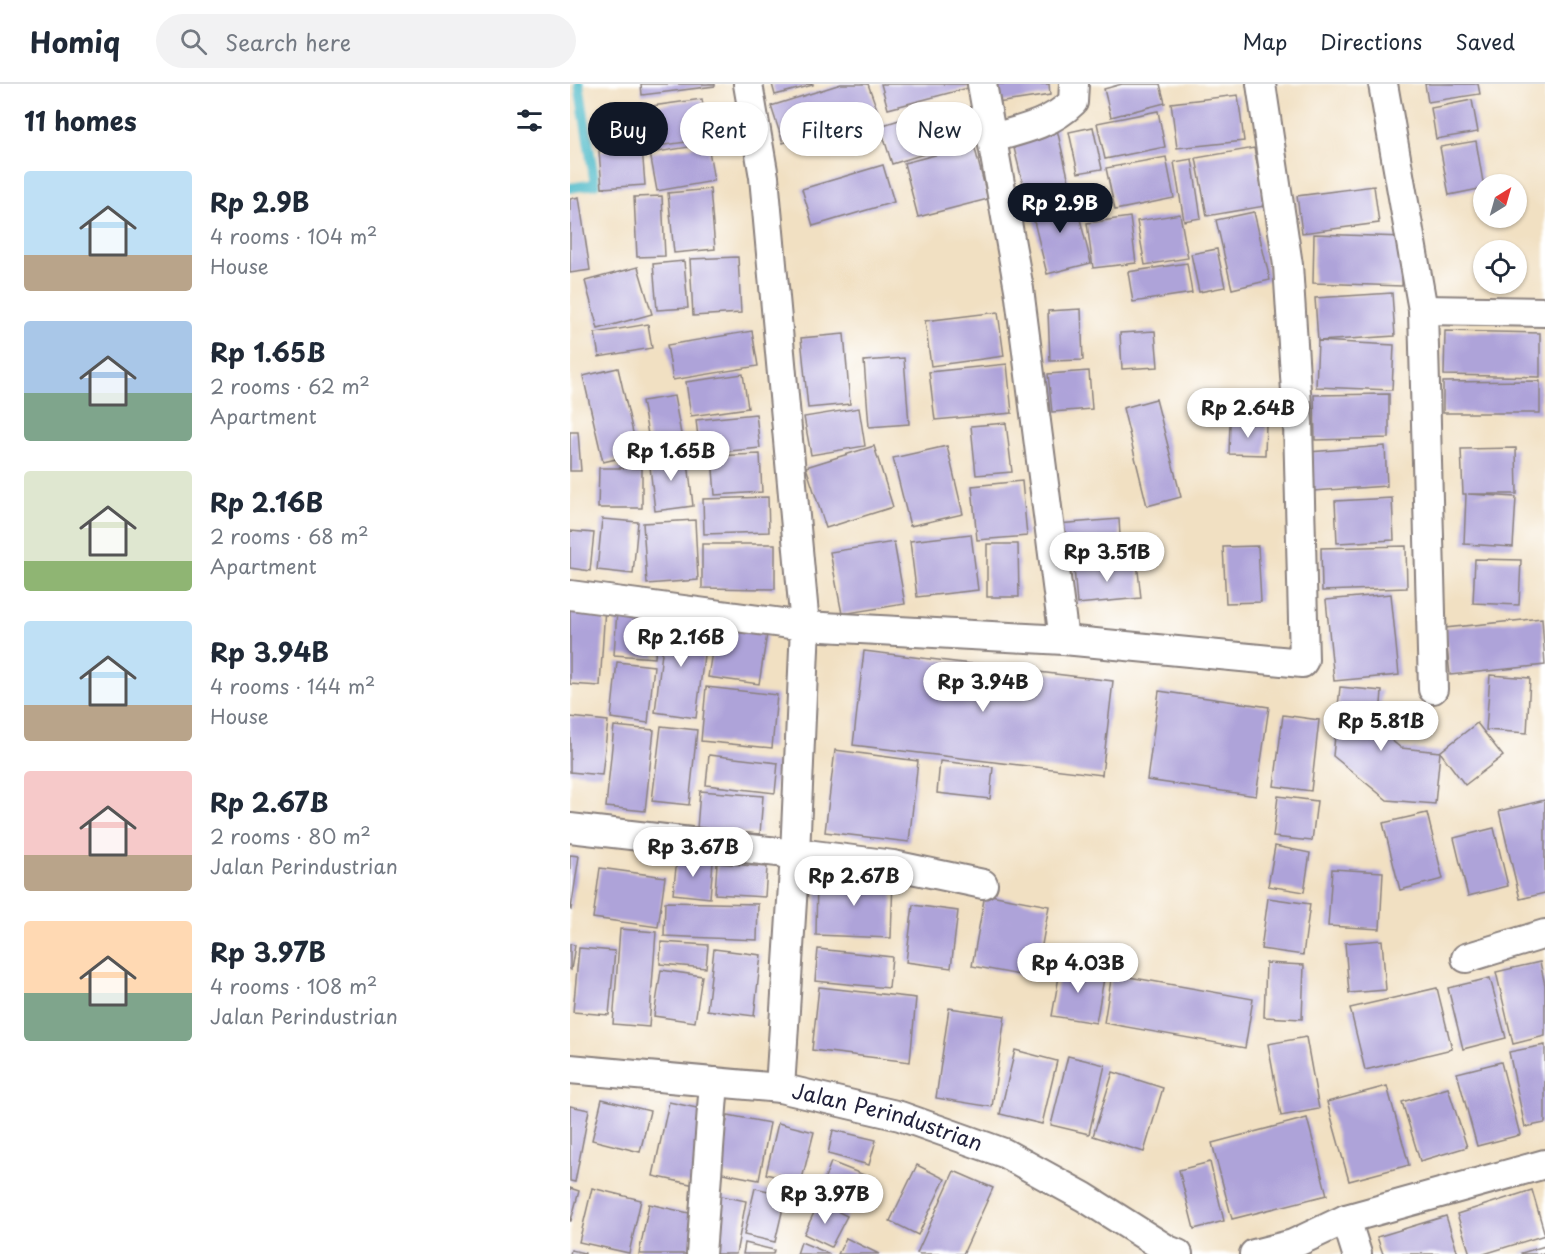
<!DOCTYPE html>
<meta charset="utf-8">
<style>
:root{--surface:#fff;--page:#f2f2f3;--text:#1f2937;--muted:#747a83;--line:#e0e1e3;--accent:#111827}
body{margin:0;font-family:"Playpen Sans",sans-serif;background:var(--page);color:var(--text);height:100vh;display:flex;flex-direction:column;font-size:22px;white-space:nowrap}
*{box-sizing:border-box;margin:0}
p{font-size:20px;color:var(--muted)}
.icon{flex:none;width:33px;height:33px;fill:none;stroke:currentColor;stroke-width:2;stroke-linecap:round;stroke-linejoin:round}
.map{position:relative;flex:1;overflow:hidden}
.side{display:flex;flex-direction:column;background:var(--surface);width:570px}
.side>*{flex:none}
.top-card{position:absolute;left:18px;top:18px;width:570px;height:54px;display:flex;gap:12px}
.needle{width:39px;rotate:37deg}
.controls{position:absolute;left:903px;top:90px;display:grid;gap:12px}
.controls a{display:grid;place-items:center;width:54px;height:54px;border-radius:50%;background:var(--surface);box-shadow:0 2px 4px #0004;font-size:30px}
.price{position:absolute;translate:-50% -51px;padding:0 14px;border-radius:21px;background:#fff;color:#222;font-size:20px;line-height:39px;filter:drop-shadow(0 2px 3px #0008)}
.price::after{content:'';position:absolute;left:50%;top:36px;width:18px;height:14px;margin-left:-9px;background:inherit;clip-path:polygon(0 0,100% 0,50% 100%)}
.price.active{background:var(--accent);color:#fff}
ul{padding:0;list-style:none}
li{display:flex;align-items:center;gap:18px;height:150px;padding:0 24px}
li span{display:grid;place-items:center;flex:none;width:168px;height:120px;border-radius:6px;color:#555}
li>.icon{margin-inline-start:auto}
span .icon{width:72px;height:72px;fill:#fffc;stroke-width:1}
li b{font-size:26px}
h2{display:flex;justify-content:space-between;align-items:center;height:72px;padding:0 24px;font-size:26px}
.chip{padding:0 21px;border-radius:27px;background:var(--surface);box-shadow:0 2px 4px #0004;font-size:21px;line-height:54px}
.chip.active{background:var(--accent);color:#fff}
header{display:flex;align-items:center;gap:36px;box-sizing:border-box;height:84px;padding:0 30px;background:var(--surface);border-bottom:2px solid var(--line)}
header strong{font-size:28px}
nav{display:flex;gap:33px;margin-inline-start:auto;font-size:21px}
.search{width:420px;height:54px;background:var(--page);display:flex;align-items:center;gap:15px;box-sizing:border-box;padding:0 21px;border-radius:33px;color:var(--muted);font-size:22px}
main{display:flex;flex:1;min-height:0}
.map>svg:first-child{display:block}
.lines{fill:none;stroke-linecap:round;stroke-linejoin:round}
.stream{stroke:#4dbac8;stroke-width:10}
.building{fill:#aea3d9}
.street-casing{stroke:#8a817e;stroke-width:32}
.street{stroke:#fff;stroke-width:28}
.labels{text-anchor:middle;stroke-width:5;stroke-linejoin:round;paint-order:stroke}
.street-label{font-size:21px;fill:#22223b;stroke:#fff}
</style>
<header>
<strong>Homiq</strong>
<div class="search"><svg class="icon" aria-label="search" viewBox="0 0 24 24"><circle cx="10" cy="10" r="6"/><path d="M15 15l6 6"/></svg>Search here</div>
<nav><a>Map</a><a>Directions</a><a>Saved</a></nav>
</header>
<main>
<section class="side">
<h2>11 homes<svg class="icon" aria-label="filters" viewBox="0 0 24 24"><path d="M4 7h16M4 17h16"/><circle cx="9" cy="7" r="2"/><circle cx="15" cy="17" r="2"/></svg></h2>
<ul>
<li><span style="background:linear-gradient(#bfe0f5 70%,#b9a48a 0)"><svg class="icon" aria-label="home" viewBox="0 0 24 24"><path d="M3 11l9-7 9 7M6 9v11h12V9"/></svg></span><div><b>Rp 2.9B</b><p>4 rooms · 104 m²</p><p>House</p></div></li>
<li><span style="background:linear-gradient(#a9c7e8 60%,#7fa58c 0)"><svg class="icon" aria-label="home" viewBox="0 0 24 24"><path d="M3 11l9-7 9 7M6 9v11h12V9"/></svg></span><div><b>Rp 1.65B</b><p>2 rooms · 62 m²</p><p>Apartment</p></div></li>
<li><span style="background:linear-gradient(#dfe7d0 75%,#8fb573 0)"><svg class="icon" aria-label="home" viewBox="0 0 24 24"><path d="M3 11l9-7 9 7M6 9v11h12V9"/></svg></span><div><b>Rp 2.16B</b><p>2 rooms · 68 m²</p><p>Apartment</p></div></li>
<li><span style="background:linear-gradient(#bfe0f5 70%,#b9a48a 0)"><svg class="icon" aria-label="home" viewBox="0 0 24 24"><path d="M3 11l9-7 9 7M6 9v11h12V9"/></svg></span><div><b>Rp 3.94B</b><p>4 rooms · 144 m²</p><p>House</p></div></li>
<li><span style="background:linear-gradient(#f6c9c9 70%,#b9a48a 0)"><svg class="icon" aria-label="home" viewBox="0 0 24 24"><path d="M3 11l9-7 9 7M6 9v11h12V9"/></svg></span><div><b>Rp 2.67B</b><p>2 rooms · 80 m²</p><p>Jalan Perindustrian</p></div></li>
<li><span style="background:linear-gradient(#ffd9b3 60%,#7fa58c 0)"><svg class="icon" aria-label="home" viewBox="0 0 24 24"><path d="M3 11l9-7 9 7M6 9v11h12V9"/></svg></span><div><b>Rp 3.97B</b><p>4 rooms · 108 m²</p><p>Jalan Perindustrian</p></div></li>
</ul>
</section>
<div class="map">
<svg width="975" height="1170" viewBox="0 0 975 1170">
<rect width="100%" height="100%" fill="#fff"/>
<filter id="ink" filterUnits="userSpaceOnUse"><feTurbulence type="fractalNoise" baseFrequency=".0167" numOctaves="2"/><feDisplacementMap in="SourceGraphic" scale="12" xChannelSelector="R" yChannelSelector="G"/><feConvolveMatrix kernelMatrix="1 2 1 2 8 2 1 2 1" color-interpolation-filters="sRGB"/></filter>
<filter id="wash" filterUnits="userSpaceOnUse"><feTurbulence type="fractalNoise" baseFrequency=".008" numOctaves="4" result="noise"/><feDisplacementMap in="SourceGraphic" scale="24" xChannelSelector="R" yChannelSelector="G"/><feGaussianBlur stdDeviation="1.35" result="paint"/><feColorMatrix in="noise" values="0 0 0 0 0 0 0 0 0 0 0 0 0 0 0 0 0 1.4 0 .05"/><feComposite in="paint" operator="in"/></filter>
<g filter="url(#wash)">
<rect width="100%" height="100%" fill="#f1e0c2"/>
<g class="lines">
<polyline class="stream" points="0,104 25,100 9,0"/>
</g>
<g id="blocks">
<g class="building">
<polygon points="71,0 145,0 145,2 72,11"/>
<polygon points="202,0 243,0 243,1 205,11"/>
<polygon points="271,0 298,0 308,28 213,59 201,22"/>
<polygon points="311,0 397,0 398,4 318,25"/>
<polygon points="418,0 479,0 480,11 421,20"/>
<polygon points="552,0 590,0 595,19 541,33 534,5"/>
<polygon points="855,0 908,0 910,10 858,18"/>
<polygon points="668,11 674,57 607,64 601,19"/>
<polygon points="132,15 138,55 80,63 75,23"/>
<polygon points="902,16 908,48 866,55 861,24"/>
<polygon points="361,26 373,64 322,80 310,42"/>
<polygon points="588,27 595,63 535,75 527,39"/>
<polygon points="486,41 501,106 457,116 441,52"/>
<polygon points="523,43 532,85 508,89 499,48"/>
<polygon points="906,57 914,104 879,111 870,63"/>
<polygon points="138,60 144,97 87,107 80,69"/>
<polygon points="404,61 418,115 348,133 334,79"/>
<polygon points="72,63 75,101 32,104 29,67"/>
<polygon points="684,64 695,122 637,132 626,74"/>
<polygon points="596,73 604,114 545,126 536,84"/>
<polygon points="622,75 631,134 614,137 604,78"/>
<polygon points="313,81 324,118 243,142 232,105"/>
<polygon points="804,102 809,139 732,149 727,112"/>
<polygon points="140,105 145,165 104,169 98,109"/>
<polygon points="504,111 521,179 477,190 460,121"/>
<polygon points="92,112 95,172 67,173 64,113"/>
<polygon points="9,113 20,186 0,189 0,115"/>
<polygon points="684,128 700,196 662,205 646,136"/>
<polygon points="610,130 618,174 575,181 567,137"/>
<polygon points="560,133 566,179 523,184 517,139"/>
<polygon points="744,150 833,153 832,202 743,199"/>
<polygon points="647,165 655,203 629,208 621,170"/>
<polygon points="168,173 171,229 123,232 120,175"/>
<polygon points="114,177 118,224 87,226 83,180"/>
<polygon points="617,179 622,209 563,218 558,188"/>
<polygon points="68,183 82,230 28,245 15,197"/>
<polygon points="822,209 825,252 748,257 745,214"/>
<polygon points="511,225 513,276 480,277 478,227"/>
<polygon points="428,228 434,272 361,282 355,237"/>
<polygon points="78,240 82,264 29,273 25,249"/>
<polygon points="182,247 188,282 103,296 97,261"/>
<polygon points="585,247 588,283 552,285 550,249"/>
<polygon points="875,247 970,249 970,293 874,291"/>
<polygon points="274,250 280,320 238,324 231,254"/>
<polygon points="748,257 824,261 822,306 746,303"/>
<polygon points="334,274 339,340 299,343 294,277"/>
<polygon points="437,280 442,329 365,336 359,288"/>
<polygon points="48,284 68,370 33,378 13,292"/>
<polygon points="519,287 522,325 482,328 478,290"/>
<polygon points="173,290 178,324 121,332 116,298"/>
<polygon points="970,297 970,329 873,329 873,298"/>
<polygon points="819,310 819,354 745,356 744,311"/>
<polygon points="104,312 113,361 81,367 72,317"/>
<polygon points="586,315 611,413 577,422 553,324"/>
<polygon points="289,324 295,362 241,371 234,333"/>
<polygon points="186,330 190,364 130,370 126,336"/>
<polygon points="436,339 442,388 406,391 401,342"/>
<polygon points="660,339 696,340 695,371 659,370"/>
<polygon points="0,348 8,348 11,387 0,387"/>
<polygon points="304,362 323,423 256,444 236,383"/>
<polygon points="377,362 393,430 340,442 323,374"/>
<polygon points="815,362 817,402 743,407 739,368"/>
<polygon points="946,364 947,410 898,410 946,413 943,463 894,460 896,410 893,410 891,365"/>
<polygon points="117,369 123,422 85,427 79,374"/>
<polygon points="190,370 192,408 145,411 142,372"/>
<polygon points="29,384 72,384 72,424 28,424"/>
<polygon points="452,397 457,452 407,456 402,402"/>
<polygon points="198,413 199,448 134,450 133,415"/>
<polygon points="822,414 824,456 767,459 765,417"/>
<polygon points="32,435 68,438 63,490 27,486"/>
<polygon points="549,435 551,469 489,474 487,440"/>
<polygon points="125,436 128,496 77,500 73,439"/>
<polygon points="0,447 24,449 20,487 0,484"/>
<polygon points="401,450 408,506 347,513 340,457"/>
<polygon points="324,458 335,520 272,530 260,468"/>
<polygon points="132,460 205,460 205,505 132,504"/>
<polygon points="417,460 448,460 449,513 417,513"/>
<polygon points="688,462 691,518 656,519 653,463"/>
<polygon points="836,462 837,504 752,507 751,464"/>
<polygon points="905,475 951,476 949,521 903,519"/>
<polygon points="567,478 571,514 507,520 504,484"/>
<polygon points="821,510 829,591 764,597 756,516"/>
<polygon points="0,521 35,523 30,602 0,600"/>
<polygon points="47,526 88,529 85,574 44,571"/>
<polygon points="972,534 975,581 880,591 875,544"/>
<polygon points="96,535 138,540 126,634 85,628"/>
<polygon points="146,542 197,550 189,600 138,593"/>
<polygon points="294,567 543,597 532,691 283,661"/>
<polygon points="47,578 84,582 78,639 41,634"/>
<polygon points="920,591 960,594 957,649 916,646"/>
<polygon points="136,603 207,611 202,664 131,657"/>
<polygon points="770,603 812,607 809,646 831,664 870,668 865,720 817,716 763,672"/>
<polygon points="589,607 699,623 686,712 577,696"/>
<polygon points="713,631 749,636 741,707 704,702"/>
<polygon points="0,633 38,637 32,691 0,688"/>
<polygon points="907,639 933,672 895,701 870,668"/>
<polygon points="44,642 84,646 75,727 36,723"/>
<polygon points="91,642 127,646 119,721 82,717"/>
<polygon points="265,666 348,677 339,758 255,748"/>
<polygon points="139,671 208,679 205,709 136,701"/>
<polygon points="370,677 423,683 420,715 367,709"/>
<polygon points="130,707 193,712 190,750 127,745"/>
<polygon points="708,712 747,717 742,757 703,753"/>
<polygon points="975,716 975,809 950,815 929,727"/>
<polygon points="857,729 873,795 830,806 813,739"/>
<polygon points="924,744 938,802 898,812 884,754"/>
<polygon points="705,762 740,769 734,808 698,802"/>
<polygon points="0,771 9,772 1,826 0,825"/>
<polygon points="107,775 143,778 140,814 103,810"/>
<polygon points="147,779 197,783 195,813 145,810"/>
<polygon points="30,784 95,793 88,843 23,834"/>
<polygon points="762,785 813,788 810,845 758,842"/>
<polygon points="247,792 323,795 321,854 246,851"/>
<polygon points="415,810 479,822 466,894 402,882"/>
<polygon points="698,814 740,820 733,871 691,865"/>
<polygon points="95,818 188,820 187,856 94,852"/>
<polygon points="343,821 388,827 381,884 336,878"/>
<polygon points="50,845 86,848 79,943 43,940"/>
<polygon points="812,856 816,906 779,909 775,859"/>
<polygon points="91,858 138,861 136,884 90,880"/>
<polygon points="0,860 5,861 1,886 0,885"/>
<polygon points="9,864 45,867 39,931 3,928"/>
<polygon points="144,865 191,871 184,932 137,926"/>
<polygon points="248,865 322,873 319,904 245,897"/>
<polygon points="970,878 975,901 975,952 943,960 926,888"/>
<polygon points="696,879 734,881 732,935 694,933"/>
<polygon points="491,881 535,889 526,939 482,932"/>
<polygon points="91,886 132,892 125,938 84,932"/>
<polygon points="542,890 683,915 675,964 534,939"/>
<polygon points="920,894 936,954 893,965 878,904"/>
<polygon points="249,903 346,914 340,978 242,966"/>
<polygon points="867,904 882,965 795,986 780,924"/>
<polygon points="379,924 435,932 422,1023 366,1014"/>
<polygon points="736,953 749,1025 711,1032 698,960"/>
<polygon points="975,961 975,1039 955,1043 939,968"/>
<polygon points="445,966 487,977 472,1040 430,1030"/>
<polygon points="498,972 535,981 519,1050 481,1041"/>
<polygon points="931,978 950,1051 907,1062 887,989"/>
<polygon points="543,988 593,1004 574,1068 523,1052"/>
<polygon points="817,1002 839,1081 779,1097 757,1018"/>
<polygon points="878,1004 897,1063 850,1077 832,1018"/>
<polygon points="32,1015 80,1027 70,1068 22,1056"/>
<polygon points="99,1018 141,1027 125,1101 83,1092"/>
<polygon points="0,1022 19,1026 5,1098 0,1097"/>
<polygon points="158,1031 200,1039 189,1096 147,1088"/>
<polygon points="737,1034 757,1111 662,1135 642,1059"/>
<polygon points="208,1039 244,1048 231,1099 196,1090"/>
<polygon points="263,1046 306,1056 299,1081 258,1070"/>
<polygon points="261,1078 294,1091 282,1124 248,1112"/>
<polygon points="640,1078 654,1137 624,1145 609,1086"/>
<polygon points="347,1081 375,1095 348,1151 320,1137"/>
<polygon points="384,1087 423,1104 393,1170 350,1170 347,1169"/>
<polygon points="0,1104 9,1107 1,1137 0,1137"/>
<polygon points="22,1104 71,1116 59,1169 9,1158"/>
<polygon points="185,1104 216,1111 205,1158 174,1151"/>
<polygon points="962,1106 975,1151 914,1170 900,1170 887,1130"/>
<polygon points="147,1111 176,1117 166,1170 135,1170"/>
<polygon points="249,1118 277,1132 261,1163 234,1150"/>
<polygon points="79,1120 128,1131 119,1170 69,1170"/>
<polygon points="876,1132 888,1170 813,1170 807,1153"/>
<polygon points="276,1154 309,1170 268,1170"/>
<polygon points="231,1158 260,1170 227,1170"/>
<polygon points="175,1159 204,1166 203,1170 173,1170"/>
<polygon points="975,1162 975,1170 952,1170 951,1169"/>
<polygon points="1,1166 15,1169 15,1170 0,1170"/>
</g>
</g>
</g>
<g filter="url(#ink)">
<use href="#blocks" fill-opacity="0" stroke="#8a817e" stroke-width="1.5"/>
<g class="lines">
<g class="street-casing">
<g id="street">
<polyline points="178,0 194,93 235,542 225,770 210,1004"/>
<polyline points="412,0 449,205 494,556"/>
<polyline points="813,0 853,226 863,605"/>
<path d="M422 54C451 46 481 40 503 18L504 0"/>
<polyline points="853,226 975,228"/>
<polyline points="0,511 235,542 494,556 732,579 734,576 728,339 718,181 691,0"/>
<polyline points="0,744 225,770 236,770 323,781 413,800"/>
<polyline points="896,874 975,850"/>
<path id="s1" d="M0 985 210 1004 330 1032 434 1069 514 1113 598 1166 608 1170"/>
<polyline points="776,1135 787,1170"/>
<polyline points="131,1170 144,998"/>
<polyline points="684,1170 723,1160 776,1135 975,1080"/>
</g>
</g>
<use href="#street" class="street"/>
</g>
</g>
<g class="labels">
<g class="street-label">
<text dy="7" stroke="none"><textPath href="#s1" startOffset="322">Jalan Perindustrian</textPath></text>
</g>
</g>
</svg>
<div class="controls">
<a><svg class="needle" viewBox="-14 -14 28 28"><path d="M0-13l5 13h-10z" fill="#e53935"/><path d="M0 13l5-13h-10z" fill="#747a83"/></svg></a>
<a><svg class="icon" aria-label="locate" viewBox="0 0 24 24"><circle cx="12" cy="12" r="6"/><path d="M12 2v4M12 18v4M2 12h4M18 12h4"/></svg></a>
</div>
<b class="price active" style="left:490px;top:150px">Rp 2.9B</b>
<b class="price" style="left:678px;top:355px">Rp 2.64B</b>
<b class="price" style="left:101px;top:398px">Rp 1.65B</b>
<b class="price" style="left:537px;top:499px">Rp 3.51B</b>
<b class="price" style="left:111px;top:584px">Rp 2.16B</b>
<b class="price" style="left:413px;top:629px">Rp 3.94B</b>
<b class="price" style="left:811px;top:668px">Rp 5.81B</b>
<b class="price" style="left:123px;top:794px">Rp 3.67B</b>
<b class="price" style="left:284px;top:823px">Rp 2.67B</b>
<b class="price" style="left:508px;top:910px">Rp 4.03B</b>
<b class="price" style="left:255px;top:1141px">Rp 3.97B</b>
<div class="top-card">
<a class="chip active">Buy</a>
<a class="chip">Rent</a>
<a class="chip">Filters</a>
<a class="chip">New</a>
</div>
</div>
</main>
